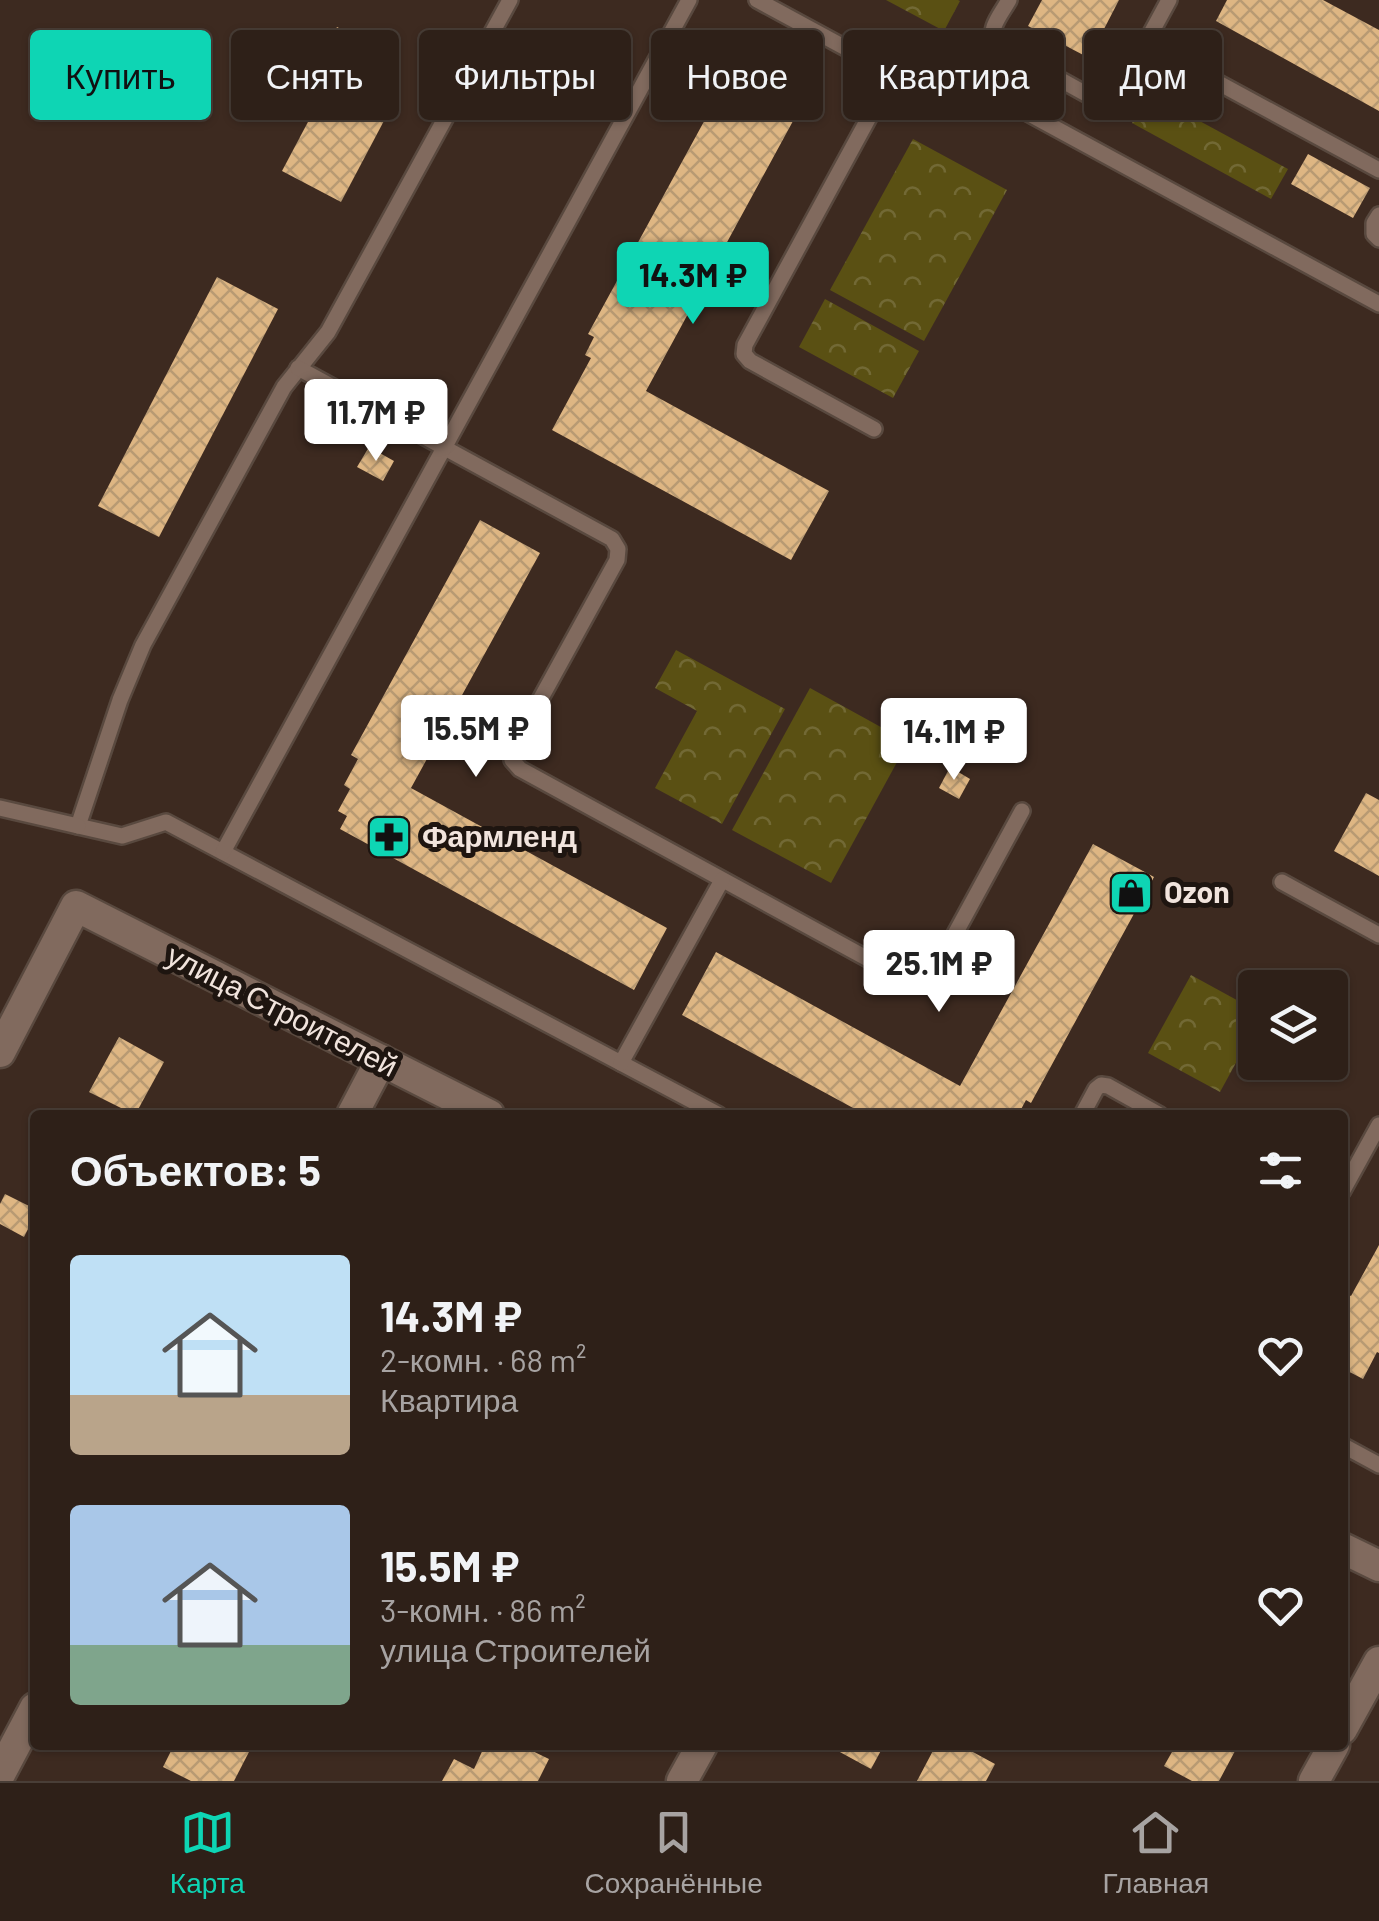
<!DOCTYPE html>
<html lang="ru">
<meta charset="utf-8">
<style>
:root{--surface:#2e2018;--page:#362821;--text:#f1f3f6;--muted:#a7a3a2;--line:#493e37;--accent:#0ed5b4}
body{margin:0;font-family:Barlow,sans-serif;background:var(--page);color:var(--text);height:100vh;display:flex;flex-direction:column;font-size:38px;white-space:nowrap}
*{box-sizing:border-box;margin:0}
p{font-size:32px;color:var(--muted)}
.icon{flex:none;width:55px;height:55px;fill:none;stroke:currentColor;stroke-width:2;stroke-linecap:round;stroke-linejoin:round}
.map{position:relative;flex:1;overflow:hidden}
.side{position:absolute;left:30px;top:1110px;width:1318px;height:640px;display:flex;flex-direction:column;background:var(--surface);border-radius:10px;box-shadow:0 2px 8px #0004,0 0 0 2px var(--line)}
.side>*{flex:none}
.guide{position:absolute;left:30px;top:30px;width:1320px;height:90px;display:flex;gap:20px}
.tools{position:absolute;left:1238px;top:970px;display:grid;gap:20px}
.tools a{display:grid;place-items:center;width:110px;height:110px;border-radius:10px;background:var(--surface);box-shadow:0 2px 8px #0004,0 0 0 2px var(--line);font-size:50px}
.price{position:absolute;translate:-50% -85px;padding:0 22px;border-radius:10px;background:#fff;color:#222;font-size:32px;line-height:65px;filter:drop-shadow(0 2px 5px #0008)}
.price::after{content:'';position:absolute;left:50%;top:60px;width:30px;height:22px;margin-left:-15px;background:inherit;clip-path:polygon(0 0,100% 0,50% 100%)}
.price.active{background:var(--accent);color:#111}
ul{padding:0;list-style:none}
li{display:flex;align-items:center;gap:30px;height:250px;padding:0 40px}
li span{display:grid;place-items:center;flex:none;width:280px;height:200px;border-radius:10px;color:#555}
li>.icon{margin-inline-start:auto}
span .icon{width:120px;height:120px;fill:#fffc;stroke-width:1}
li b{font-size:42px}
h2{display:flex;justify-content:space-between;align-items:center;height:120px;padding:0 40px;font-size:42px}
.tag{padding:0 35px;border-radius:10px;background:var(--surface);box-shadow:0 2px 8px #0004,0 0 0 2px var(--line);font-size:35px;line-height:90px}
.tag.active{background:var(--accent);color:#111}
.tabs{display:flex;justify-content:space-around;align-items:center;height:140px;border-top:2px solid var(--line);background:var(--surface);font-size:28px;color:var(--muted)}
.tabs a{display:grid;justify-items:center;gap:5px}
.tabs .active{color:var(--accent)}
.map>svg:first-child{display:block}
.park{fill:url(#park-crowns)}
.building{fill:url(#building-cross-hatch)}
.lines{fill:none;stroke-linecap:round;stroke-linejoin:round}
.lane-casing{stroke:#59493f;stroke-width:20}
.street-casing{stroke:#59493f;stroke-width:35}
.lane{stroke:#816a5e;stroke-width:15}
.street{stroke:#816a5e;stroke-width:30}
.labels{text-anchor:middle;stroke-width:10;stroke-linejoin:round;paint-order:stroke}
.poi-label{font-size:30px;font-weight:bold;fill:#f1e4dd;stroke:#1e1510;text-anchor:start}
.street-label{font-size:30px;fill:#f1e4dd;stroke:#1e1510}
</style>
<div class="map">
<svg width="1379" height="1781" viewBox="0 0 1379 1781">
<defs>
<pattern id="park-crowns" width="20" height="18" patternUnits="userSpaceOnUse" patternTransform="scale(2.5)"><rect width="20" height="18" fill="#5a5013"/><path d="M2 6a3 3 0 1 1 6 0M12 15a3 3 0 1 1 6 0" fill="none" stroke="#726935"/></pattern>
<pattern id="building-cross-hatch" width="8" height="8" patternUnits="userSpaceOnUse" patternTransform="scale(2.5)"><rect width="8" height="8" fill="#deb683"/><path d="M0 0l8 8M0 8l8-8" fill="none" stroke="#b89a73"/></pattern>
</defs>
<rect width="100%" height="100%" fill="#3d2a20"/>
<g class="park">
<polygon points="886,0 958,0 960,1 944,31"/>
<polygon points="1148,93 1288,169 1271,199 1132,123"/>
<polygon points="913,139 1007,190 924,341 830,290"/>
<polygon points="825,299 919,351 893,398 799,347"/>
<polygon points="676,650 785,709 722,824 655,788 697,711 655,688"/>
<polygon points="810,688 908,742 831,883 732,830"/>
<polygon points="1191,975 1255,1010 1255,1028 1220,1092 1148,1053"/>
</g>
<g class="building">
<polygon points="1042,0 1119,0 1089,58 1028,26"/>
<polygon points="1227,0 1323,0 1379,30 1379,111 1216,21"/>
<polygon points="337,27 371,45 346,93 327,83 318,100 304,92"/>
<polygon points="743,50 811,88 646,391 829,491 791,560 552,430 591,358 585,355 594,337 588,334"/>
<polygon points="327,86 386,117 341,202 282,171"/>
<polygon points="1308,154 1370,188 1353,218 1291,184"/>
<polygon points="217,277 278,309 159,537 98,506"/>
<polygon points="369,447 394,461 383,481 357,467"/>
<polygon points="480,520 540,553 411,788 667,928 634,990 340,829 347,816 338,811 350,789 344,785 358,759 351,755"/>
<polygon points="950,767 970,779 959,799 939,788"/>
<polygon points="1366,793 1379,800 1379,876 1334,851"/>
<polygon points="1093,844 1154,877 1031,1103 1026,1100 1018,1115 866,1115 682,1015 716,952 960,1086"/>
<polygon points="119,1037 164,1062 135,1115 89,1092"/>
<polygon points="5,1194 35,1209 35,1215 24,1237 0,1224 0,1204"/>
<polygon points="1379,1245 1379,1353 1377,1352 1363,1379 1342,1368 1342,1292 1351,1296"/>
<polygon points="174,1745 241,1745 250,1750 234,1781 191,1781 163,1767"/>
<polygon points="485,1745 520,1745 549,1759 538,1781 442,1781 454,1759 474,1769"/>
<polygon points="827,1745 884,1745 871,1769"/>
<polygon points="936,1745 960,1745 995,1764 986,1781 917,1781"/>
<polygon points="1176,1745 1225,1745 1235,1751 1219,1781 1192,1781 1164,1766"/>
</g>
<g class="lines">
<g class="lane-casing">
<g id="lane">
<polyline points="510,0 328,332 284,387 143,645 120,700 78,826 122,836 166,822 719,1115"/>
<polyline points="757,0 877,65 885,75 885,88 745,345 744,354 750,361 874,429"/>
<path d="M1009 0C1002 13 986 30 996 44L1097 100H1108L1118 94 1169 0"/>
<polyline points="1145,43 1379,170"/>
<polyline points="954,73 1379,304"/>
<polyline points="1379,215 1374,223 1374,234 1379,239"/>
<polyline points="298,368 612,539 618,549 617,560 513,749 512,760 520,769 912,983 923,984 931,978 1022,811"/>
<polyline points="0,808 78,826"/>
<polyline points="223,852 689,0"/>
<polyline points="1282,882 1379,935"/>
<polyline points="621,1063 722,880"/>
<polyline points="1082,1115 1096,1089 1101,1085 1108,1086 1160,1115"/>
<polyline points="1342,1192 1379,1125"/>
<polyline points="1342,1445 1379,1465"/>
</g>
</g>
<g class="street-casing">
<g id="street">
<polyline points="0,1052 76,906 489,1115"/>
<polyline points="352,1115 381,1060"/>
<polyline points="1342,1548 1379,1566"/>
<polyline points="1342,1729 1379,1662"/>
<polyline points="0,1774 35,1708"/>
<polyline points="682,1781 702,1745"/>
<polyline points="1314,1781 1334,1745"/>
</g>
</g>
<use href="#lane" class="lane"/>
<use href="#street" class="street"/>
</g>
<defs>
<g id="pharmacy-square" transform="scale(2.25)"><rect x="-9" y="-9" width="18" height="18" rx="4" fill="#0ed5b4" stroke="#1e1510"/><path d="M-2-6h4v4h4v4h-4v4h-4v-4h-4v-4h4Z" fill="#111"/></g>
<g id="shop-square" transform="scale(2.25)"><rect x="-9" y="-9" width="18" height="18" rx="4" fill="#0ed5b4" stroke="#1e1510"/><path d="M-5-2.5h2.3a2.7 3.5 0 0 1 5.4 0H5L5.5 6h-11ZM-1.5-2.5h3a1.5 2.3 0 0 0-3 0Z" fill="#111"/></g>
</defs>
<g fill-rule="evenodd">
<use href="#pharmacy-square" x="389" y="837"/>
<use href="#shop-square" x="1131" y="893"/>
</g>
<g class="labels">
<g class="poi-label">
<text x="422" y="847">Фармленд</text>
<text x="1164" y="903">Ozon</text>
</g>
<g class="street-label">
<text transform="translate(282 1011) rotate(27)" y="10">улица Строителей</text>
</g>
</g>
</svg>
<div class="tools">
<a><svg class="icon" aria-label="layers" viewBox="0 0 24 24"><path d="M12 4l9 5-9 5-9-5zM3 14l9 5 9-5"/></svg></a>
</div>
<b class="price active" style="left:693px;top:327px">14.3M ₽</b>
<b class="price" style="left:376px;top:464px">11.7M ₽</b>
<b class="price" style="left:476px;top:780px">15.5M ₽</b>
<b class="price" style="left:954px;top:783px">14.1M ₽</b>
<b class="price" style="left:939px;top:1015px">25.1M ₽</b>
<div class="guide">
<a class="tag active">Купить</a>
<a class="tag">Снять</a>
<a class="tag">Фильтры</a>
<a class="tag">Новое</a>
<a class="tag">Квартира</a>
<a class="tag">Дом</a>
</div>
<section class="side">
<h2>Объектов: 5<svg class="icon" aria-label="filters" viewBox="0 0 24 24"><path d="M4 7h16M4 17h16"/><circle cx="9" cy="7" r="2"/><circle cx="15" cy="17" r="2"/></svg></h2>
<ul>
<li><span style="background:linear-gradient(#bfe0f5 70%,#b9a48a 0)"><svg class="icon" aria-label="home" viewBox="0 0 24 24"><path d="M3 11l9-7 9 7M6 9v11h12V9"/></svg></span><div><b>14.3M ₽</b><p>2-комн. · 68 m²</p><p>Квартира</p></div><svg class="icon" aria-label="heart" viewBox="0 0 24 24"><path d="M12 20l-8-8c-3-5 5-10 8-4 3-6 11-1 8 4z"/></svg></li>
<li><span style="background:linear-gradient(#a9c7e8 70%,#7fa58c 0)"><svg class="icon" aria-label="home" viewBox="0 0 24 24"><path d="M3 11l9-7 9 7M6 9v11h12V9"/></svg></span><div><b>15.5M ₽</b><p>3-комн. · 86 m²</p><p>улица Строителей</p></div><svg class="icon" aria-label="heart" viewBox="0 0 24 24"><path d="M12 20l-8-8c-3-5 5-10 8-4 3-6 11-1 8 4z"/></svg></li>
</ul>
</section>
</div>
<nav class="tabs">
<a class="active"><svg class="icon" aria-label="map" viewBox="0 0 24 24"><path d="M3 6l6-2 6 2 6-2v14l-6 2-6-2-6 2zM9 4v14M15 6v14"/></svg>Карта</a>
<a><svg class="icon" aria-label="saved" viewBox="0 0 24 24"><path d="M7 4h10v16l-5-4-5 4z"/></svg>Сохранённые</a>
<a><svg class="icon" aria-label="home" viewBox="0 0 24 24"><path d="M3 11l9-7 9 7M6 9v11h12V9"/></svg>Главная</a>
</nav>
